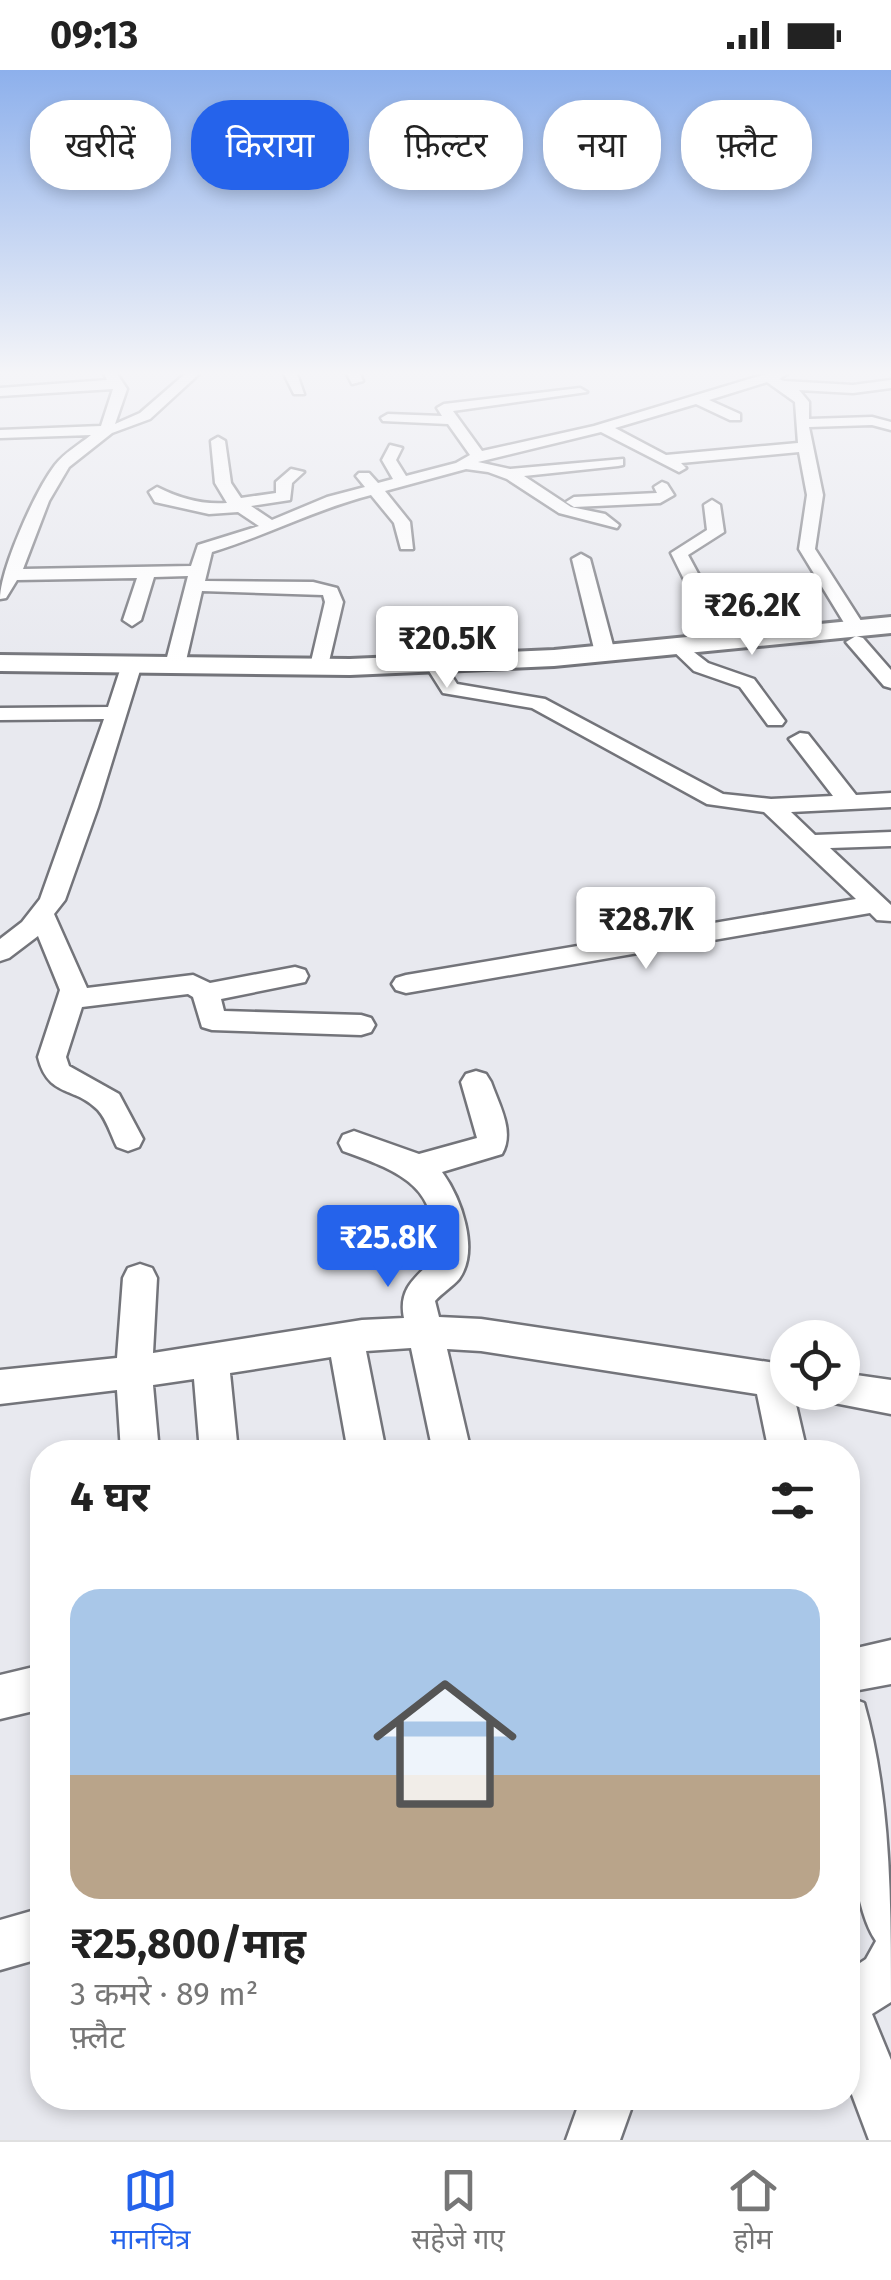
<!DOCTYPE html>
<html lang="hi">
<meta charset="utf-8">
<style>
:root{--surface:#fff;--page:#f2f2f2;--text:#222;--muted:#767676;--line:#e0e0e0;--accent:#2563eb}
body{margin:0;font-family:"Fira Sans","Noto Sans Devanagari",sans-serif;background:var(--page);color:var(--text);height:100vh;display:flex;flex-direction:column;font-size:38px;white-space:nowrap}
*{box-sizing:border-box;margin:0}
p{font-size:32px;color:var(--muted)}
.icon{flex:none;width:55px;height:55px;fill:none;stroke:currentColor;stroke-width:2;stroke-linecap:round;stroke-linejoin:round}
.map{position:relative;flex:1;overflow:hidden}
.side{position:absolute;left:30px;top:1370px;width:830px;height:670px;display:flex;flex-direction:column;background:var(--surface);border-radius:40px;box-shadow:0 5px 15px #0003}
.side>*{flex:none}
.hud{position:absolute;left:30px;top:30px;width:832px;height:90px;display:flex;gap:20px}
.tools{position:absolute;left:770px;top:1250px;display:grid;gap:20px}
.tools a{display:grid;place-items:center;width:90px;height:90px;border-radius:50%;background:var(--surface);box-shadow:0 5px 15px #0003;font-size:50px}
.price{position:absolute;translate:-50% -85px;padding:0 22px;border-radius:10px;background:#fff;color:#222;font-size:32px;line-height:65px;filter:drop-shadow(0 2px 5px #0008)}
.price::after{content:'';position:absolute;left:50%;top:60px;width:30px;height:22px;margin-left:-15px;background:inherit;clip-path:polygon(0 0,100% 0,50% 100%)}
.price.selected{background:var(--accent);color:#fff}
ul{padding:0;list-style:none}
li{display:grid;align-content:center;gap:20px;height:530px;padding:0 40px}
li span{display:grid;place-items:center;height:310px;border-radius:30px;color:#555}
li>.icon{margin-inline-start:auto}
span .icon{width:180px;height:180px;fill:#fffc;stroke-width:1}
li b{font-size:42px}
h2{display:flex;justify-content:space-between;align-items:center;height:120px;padding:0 40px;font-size:42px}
.tag{padding:0 35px;border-radius:40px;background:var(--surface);box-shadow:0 5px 15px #0003;font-size:35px;line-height:90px}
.tag.selected{background:var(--accent);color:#fff}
.status{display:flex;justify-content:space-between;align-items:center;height:70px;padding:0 50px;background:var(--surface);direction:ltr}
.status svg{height:28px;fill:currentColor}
.menu{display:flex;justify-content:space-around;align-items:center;height:140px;border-top:2px solid var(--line);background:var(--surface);font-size:28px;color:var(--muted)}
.menu a{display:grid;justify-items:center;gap:5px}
.menu .selected{color:var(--accent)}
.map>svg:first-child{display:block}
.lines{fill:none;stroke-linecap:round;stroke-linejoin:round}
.street-casing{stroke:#73747a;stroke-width:5}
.secondary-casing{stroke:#73747a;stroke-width:6}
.street{fill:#fff;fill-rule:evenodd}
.secondary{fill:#fff;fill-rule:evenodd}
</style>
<div class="status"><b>09:13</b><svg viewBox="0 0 49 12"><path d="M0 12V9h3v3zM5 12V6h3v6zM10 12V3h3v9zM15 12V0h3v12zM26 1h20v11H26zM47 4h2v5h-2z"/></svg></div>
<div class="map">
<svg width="891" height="2070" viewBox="0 0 891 2070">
<rect width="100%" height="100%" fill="#e8e9ef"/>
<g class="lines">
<g class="street-casing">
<g id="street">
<path d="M104 304H117L127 319 115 354 140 343 185 304H199L150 349 112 363 69 397 49 431 23 499 191 496 198 475 259 456 238 442 209 444 155 432 149 422 157 417C179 428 201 435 227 433L215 413 211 371 218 367 225 371 231 413 241 428 276 423V412L291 399 304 402 292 413 290 430 251 436 272 450 327 427 365 417 356 406 359 403H369L378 413 393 409 382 390 390 375 402 378 396 390 406 406 456 393 470 385 448 354 383 351 381 348 388 344 442 346 437 338 444 334 580 318 587 322 453 341 482 381 594 356 766 304H787L779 309 784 311 853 315 891 310V318L853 323 799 320 809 332V349L872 347 891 352V360L872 355 809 357 823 425 815 479 865 557 856 563 849 561 799 479 807 425 799 382 681 393 686 398 679 402 601 362 478 392 510 399 623 389V395L618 396 524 406 571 437 605 444 619 455 617 458 559 443 507 409 488 402 466 399 385 421 410 452 413 479H401L394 453 371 425C316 439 266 466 212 482L205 511 313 512 337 518 343 532 327 600H313L310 596 325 532 323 525 202 521 185 595 182 599H168L165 595 188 506 154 507 141 550 132 556 123 550 137 508 17 510 6 528 0 529C0 500 35 421 55 395 64 383 80 374 91 365L0 368V360L101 356 113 319 0 326V318L107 310ZM767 312 795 332 798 373 666 385 615 358 696 334 730 350H740V344L709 330Z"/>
<polygon points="284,304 297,304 304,324 294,324"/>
<polygon points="347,304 360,304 363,311 352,314"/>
<polygon points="662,412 667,414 674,425 660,433 574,437 566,432 574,427 657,423 654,417"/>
<polygon points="712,430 720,435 724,462 688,485 734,570 724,576 714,570 671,483 707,460 704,435"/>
<polygon points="581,484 590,489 615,583 612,587 605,589 595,583 572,489"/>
<polygon points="856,566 863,568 891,600 891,618 884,616 846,572"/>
<polygon points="677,569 708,593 754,609 785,651 782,655 768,655 740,617 694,601 667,575"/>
<polygon points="434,587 441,589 457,614 545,629 723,724 771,729 833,726 789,669 800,663 808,664 856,725 891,723 891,737 791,742 815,765 891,762 891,776 830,778 891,835 891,851 877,850 870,843 406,923 396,920 392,914 396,908 406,905 856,829 764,742 707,734 532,638 443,623 424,593"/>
<path d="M132 588 142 594 98 737 65 830 54 844 87 918 193 905 210 913 295 897 305 900 308 906 305 912 221 929 224 941 361 945 371 948 375 955 371 962 361 965 212 960 202 957 193 927 188 924 82 937 66 987 69 996 119 1024 143 1069 139 1077 128 1081 117 1077C111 1065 107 1050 98 1040 75 1016 48 1028 38 987L60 920 38 866 9 888 0 891V869L22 852 40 829 104 649 0 650V638L108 637 122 594Z"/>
<path d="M476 1001 486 1004 491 1012C499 1035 515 1061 502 1084L442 1102C461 1128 480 1180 459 1209 452 1217 442 1223 435 1231L439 1247 481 1249 788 1295V1322H801L794 1326 807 1382H769L757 1324 481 1281 447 1279 471 1382H433L411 1278 366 1281 386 1382H348L331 1287 230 1303 238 1382H200L194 1309 153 1315 159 1382H121L117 1320 0 1334V1300L117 1288 123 1208 128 1198 140 1194 152 1198 157 1208 153 1283 362 1250 404 1248C398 1219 415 1208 434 1189 441 1116 401 1102 343 1081L339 1073 343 1065 354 1061 419 1084 477 1068 461 1012 466 1004Z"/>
<polygon points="842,1303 891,1310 891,1344 829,1332 825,1322 842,1322"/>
<polygon points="891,1570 891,1614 848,1622 848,1580"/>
<polygon points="42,1595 42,1639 0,1649 0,1605"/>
<path d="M848 1627 864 1633C891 1727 891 1833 891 1932L872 1944 891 1990V2070H869L848 2014V1901L866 1889 876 1871C845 1827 844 1682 848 1627Z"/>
<polygon points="42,1838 42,1888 0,1900 0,1850"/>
<polygon points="581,2028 635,2028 620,2070 566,2070"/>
</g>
</g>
<g class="secondary-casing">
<polygon id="secondary" points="891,547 891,563 554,596 350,605 0,601 0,585 350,589 554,580"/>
</g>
<use href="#street" class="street"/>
<use href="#secondary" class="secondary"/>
</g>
<linearGradient id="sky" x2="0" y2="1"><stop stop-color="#8db0ec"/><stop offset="0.51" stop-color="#f5f5f8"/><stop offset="1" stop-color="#f5f5f8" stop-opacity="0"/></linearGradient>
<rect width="891" height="594" fill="url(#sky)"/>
</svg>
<div class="tools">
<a><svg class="icon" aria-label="locate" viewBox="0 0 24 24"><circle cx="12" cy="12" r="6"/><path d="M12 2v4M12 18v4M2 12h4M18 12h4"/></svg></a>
</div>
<b class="price" style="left:752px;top:588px">₹26.2K</b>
<b class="price" style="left:447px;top:621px">₹20.5K</b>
<b class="price" style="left:646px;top:902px">₹28.7K</b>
<b class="price selected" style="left:388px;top:1220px">₹25.8K</b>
<div class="hud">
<a class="tag">खरीदें</a>
<a class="tag selected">किराया</a>
<a class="tag">फ़िल्टर</a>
<a class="tag">नया</a>
<a class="tag">फ़्लैट</a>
</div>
<section class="side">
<h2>4 घर<svg class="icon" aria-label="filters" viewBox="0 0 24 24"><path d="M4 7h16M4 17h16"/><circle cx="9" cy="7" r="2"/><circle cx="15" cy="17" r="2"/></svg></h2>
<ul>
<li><span style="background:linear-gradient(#a9c7e8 60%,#b9a48a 0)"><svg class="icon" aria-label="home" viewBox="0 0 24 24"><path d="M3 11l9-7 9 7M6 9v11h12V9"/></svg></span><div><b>₹25,800/माह</b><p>3 कमरे · 89 m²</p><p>फ़्लैट</p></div></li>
</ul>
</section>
</div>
<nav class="menu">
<a class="selected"><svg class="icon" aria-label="map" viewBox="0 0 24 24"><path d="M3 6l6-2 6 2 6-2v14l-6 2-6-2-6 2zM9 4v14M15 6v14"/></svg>मानचित्र</a>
<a><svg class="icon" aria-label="saved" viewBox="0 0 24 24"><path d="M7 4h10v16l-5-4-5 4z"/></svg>सहेजे गए</a>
<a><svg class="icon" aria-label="home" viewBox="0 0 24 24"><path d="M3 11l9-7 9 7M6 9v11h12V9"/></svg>होम</a>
</nav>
